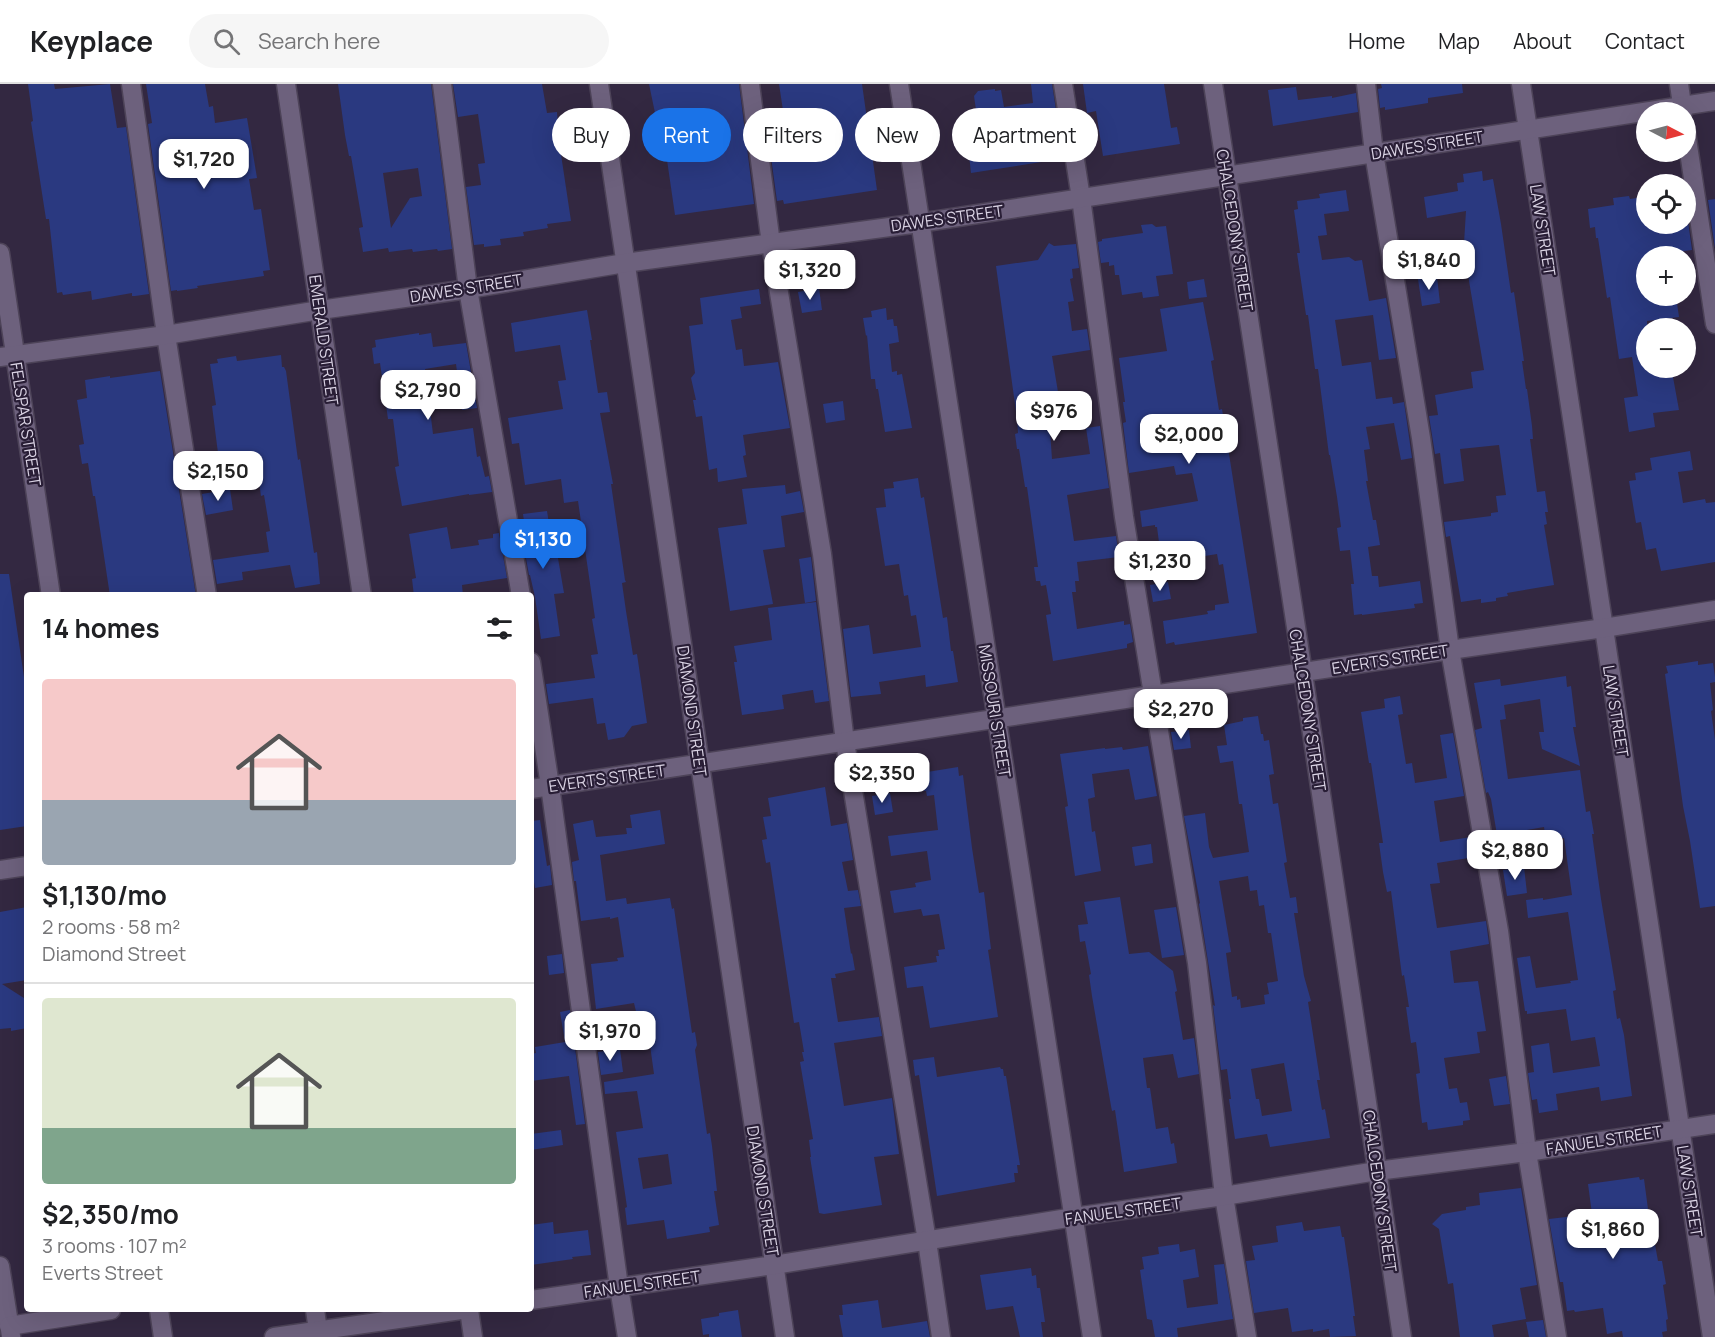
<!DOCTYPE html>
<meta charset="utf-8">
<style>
:root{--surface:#fff;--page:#f6f6f6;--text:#202124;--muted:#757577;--line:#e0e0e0;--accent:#1a73e8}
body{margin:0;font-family:Manrope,sans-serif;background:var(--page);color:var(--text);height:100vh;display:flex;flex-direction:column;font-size:22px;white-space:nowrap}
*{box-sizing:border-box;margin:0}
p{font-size:20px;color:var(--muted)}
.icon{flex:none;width:33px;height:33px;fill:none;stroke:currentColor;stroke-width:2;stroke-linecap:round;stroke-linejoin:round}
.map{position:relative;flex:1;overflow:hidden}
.details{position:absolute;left:24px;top:508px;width:510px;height:720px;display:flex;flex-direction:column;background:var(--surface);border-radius:6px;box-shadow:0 6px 24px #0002}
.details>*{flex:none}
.banner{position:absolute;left:552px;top:24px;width:570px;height:54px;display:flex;gap:12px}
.needle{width:39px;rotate:96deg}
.tools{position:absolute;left:1636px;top:18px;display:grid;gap:12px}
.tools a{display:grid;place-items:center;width:60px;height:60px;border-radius:50%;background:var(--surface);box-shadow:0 6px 24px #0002;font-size:30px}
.price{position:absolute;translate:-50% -51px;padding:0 14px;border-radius:12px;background:#fff;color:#222;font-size:20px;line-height:39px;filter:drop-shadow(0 2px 3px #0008)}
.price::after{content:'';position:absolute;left:50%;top:36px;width:18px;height:14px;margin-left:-9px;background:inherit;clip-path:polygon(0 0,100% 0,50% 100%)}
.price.current{background:var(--accent);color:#fff}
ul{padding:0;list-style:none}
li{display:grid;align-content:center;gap:12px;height:318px;padding:0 18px}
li+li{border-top:2px solid var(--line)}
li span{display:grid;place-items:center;height:186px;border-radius:6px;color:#555}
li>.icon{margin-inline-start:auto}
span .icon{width:108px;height:108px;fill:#fffc;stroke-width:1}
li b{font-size:26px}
h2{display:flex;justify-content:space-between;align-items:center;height:72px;padding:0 18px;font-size:26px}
.pill{padding:0 21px;border-radius:27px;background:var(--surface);box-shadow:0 6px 24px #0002;font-size:21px;line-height:54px}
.pill.current{background:var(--accent);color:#fff}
header{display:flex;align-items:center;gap:36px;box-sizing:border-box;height:84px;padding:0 30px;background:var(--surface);border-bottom:2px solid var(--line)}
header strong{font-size:28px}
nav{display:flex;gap:33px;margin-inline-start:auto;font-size:21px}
.search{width:420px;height:54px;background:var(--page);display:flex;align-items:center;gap:15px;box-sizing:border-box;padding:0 21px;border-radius:33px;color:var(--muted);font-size:22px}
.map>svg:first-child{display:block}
.building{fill:#2a3980;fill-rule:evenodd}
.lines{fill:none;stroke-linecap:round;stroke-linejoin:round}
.minor-casing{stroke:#4d4358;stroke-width:21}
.minor{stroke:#6d617d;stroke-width:18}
.labels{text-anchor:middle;stroke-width:4.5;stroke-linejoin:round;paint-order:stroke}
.street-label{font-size:16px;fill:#dad3e4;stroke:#291e36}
</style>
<header>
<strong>Keyplace</strong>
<div class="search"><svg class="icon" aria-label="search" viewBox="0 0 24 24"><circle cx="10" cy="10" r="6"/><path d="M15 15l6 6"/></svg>Search here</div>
<nav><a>Home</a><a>Map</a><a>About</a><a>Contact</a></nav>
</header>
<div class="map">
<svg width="1715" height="1253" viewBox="0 0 1715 1253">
<rect width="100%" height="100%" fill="#332841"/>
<g class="building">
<polygon points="28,0 54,0 55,5 110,0 117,44 126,43 149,210 135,212 132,212 132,209 92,216 91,207 63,211 62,208 57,209 49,135 46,135 31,38 33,37"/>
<polygon points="146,0 205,0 209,23 213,22 215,39 247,34 257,94 249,95 254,126 261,125 270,186 263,187 264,192 197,202 198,204 177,207 177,206 171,207 148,40 152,39"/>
<path d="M338 0H431L452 165 438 167 437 165 413 168 412 165 389 168 388 164 363 168 359 144 363 143 351 72H349L345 51ZM418 84 422 112 410 114 391 144 383 89Z"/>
<polygon points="453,0 542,0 547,29 557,28 559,57 571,137 547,140 548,144 523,148 524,152 500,155 501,161 484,163 484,160 474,161 466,103 481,101 478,80 485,79 478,30 458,33"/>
<polygon points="649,0 739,0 754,120 675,131 667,76 661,77 657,53 660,53"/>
<polygon points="779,0 862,0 877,106 784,120 783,116 777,117 766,36 784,33"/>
<polygon points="1031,0 1052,0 1063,71 1053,73 1054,76 971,89 965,34 967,32 966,28 976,26 974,12 978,7 995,5 995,7 1001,6 1004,23 1033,19"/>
<polygon points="1083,0 1164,0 1171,44 1177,43 1180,60 1103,72 1096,27 1087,29"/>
<polygon points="1381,0 1462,0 1463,9 1428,14 1428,19 1385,26 1385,23 1380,24 1378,5 1382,4"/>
<polygon points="1296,3 1298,16 1332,12 1332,14 1356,9 1358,28 1273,42 1268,6"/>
<polygon points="1482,87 1483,97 1493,95 1501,140 1511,209 1514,208 1524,277 1522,277 1526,305 1527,305 1532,342 1533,355 1530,355 1537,408 1545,407 1548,428 1545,428 1547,440 1544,441 1554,501 1507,509 1508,512 1496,514 1496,517 1481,519 1481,515 1461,518 1450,452 1446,453 1444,438 1491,432 1491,429 1498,428 1496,412 1506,411 1499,361 1460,365 1464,397 1444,400 1440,369 1435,370 1429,332 1438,331 1435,311 1473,304 1471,288 1484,286 1467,185 1432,189 1429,163 1464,159 1466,127 1427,134 1424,113 1458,107 1457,99 1464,98 1463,90"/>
<polygon points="1346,106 1349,127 1324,130 1327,151 1318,152 1322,176 1349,173 1355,177 1362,176 1369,217 1386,214 1396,274 1379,276 1373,231 1335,236 1342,282 1371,278 1376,315 1392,313 1393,320 1404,318 1412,374 1401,376 1394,339 1366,343 1370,365 1364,366 1368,397 1366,397 1373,436 1376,436 1380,461 1368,463 1372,492 1378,492 1379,503 1420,497 1423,519 1414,520 1415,524 1362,531 1362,530 1354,531 1351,500 1354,500 1350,466 1340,467 1337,444 1341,443 1337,413 1330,371 1329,371 1318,285 1315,285 1308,231 1306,231 1297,169 1300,169 1294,126 1298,125 1297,117 1320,114 1319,110"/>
<polygon points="1629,112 1630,115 1644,113 1647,140 1686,140 1686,123 1692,166 1647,172 1647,212 1676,212 1679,233 1647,237 1647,284 1662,284 1663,294 1673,293 1679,326 1653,329 1655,343 1629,348 1624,314 1638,312 1632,273 1619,275 1610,213 1607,214 1598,154 1596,154 1595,143 1590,144 1588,125 1614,121 1613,114"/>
<polygon points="1715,115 1715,164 1708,116"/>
<polygon points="1152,140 1156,143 1166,142 1173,190 1156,192 1159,212 1143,214 1142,208 1122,211 1119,191 1115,191 1114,181 1109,182 1109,178 1101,179 1098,158 1102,157 1102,155 1143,149 1141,141"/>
<polygon points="1049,159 1054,162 1076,160 1079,184 1072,185 1073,194 1070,195 1074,217 1068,218 1072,247 1087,245 1090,266 1052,272 1059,314 1058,315 1060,344 1050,347 1052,375 1090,370 1086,344 1100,342 1109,404 1067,411 1074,457 1116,452 1119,473 1077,478 1079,497 1075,497 1076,508 1072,508 1077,545 1124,537 1124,541 1130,540 1133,558 1127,560 1127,564 1053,577 1046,531 1051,530 1046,501 1041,502 1040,497 1036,497 1034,483 1038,483 1027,403 1025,403 1019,365 1017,365 1015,350 1018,349 1017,335 996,182 1038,176"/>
<polygon points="1437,193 1440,219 1422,222 1418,195"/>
<polygon points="1204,195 1207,213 1189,215 1187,198"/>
<polygon points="819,204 822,226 802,229 798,208"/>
<polygon points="759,205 761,220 740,223 742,234 731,236 736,266 742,265 744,282 778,278 790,344 743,351 746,371 743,372 747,393 718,398 717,384 709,386 702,332 696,333 693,316 696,316 691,294 695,289 689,242 703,240 700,214"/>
<polygon points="1203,218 1214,276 1211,277 1219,326 1222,325 1257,549 1175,561 1174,558 1166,560 1163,537 1208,530 1207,527 1215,526 1215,521 1229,519 1223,480 1219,481 1217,470 1205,472 1204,469 1161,474 1157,443 1155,443 1155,441 1142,443 1140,427 1198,417 1192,389 1176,391 1174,382 1129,389 1123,339 1126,338 1123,318 1125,318 1119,274 1167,267 1160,225"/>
<polygon points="886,224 887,236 893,235 894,242 897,242 899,258 889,260 892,288 897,287 897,291 902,290 912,344 885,348 878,305 876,305 875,295 871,295 867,251 866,252 863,234 872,233 871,227"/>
<polygon points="587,226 592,256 590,256 598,309 607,308 610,328 600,329 613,400 611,400 625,496 626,498 622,499 626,527 633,571 637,570 647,639 632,642 624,653 608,656 605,639 597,640 593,614 549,620 546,600 595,594 591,571 598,570 592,535 595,534 578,417 564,419 561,395 525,401 519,359 512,360 508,334 563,325 558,297 566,296 560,261 515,268 511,239"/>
<polygon points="419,249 419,251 431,249 433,263 466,259 477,324 462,326 456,280 425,285 433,350 473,344 477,373 480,372 485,393 489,392 492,408 469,411 469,410 402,422 395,383 399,382 393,335 388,335 380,279 374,280 372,264 376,263 375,256"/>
<polygon points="281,271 282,283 284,283 286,287 298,376 300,375 314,469 317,468 320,500 295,504 290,481 242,488 243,496 217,500 213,476 269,468 266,448 270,447 264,411 261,412 256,377 243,379 242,374 219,377 212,322 216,321 210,280 218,279 217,275 236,272 237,277"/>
<polygon points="160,287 196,512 110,512 95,412 93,412 88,379 82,380 79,361 84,360 77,316 87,314 85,296 110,292 110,294"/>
<polygon points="843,317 845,336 826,339 823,320"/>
<polygon points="1690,367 1693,386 1678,388 1683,419 1705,415 1706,419 1715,418 1715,478 1661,487 1656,464 1646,466 1641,438 1636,439 1629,397 1636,396 1635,389 1652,386 1650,374"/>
<polygon points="918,394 921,414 924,413 943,534 947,533 951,567 953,567 958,598 926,603 925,591 879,598 881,610 851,613 843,545 869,541 873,570 921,563 916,531 911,532 908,511 904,512 899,480 885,482 876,424 886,423 884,405 894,404 893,398"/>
<polygon points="785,401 786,410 800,407 804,428 781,432 785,463 763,466 773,520 730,527 718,444 747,440 742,405"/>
<polygon points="230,405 233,426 206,431 202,410"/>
<polygon points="547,427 551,452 554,451 564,509 554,510 560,552 541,555 535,513 530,491 529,491 521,446 525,445 523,430"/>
<polygon points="447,443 451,465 479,461 478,456 493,454 493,450 499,449 507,494 462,501 463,512 414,512 412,495 416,494 409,450"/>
<polygon points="811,473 816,517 805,519 799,475"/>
<polygon points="0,490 9,490 27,614 27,742 0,746"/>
<polygon points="1168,498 1171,515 1153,518 1150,501"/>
<polygon points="816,518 829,617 815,619 813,606 782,611 784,625 742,631 734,578 737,578 734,562 772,556 768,524"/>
<polygon points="1698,577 1698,581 1713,579 1715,593 1715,598 1710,599 1713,626 1711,627 1715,656 1715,822 1700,824 1690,757 1683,722 1665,590 1668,589 1666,582"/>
<polygon points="1566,592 1567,603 1571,602 1576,643 1573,643 1580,682 1542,665 1539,648 1544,648 1540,615 1504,621 1506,635 1500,636 1508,695 1580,686 1586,728 1590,727 1594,750 1592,750 1601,815 1616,906 1613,907 1617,935 1620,934 1624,951 1632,1012 1601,1017 1599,1003 1556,1010 1558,1026 1539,1029 1537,1015 1532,1016 1528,989 1534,988 1531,962 1549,959 1553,989 1600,982 1595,953 1571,957 1566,925 1527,930 1527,927 1525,927 1517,874 1530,872 1536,904 1571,899 1570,897 1578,896 1568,828 1528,834 1526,816 1543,814 1543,816 1572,811 1564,754 1546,757 1544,743 1497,751 1491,715 1488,708 1486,709 1475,646 1482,644 1474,599 1500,595 1501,602"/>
<polygon points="1400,612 1403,630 1398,631 1406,680 1412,679 1415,699 1447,694 1440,651 1453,649 1464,712 1434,717 1440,758 1471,753 1475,773 1437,779 1440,799 1430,800 1437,844 1486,837 1489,860 1450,867 1454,899 1478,897 1486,947 1477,948 1480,969 1444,974 1449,1005 1457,1004 1460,1019 1467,1018 1470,1036 1463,1037 1463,1041 1428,1046 1427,1038 1422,1039 1417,997 1416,990 1420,989 1416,958 1411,959 1406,923 1409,923 1404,891 1402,892 1391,807 1387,808 1383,788 1379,759 1383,759 1371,679 1369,679 1361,628 1385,624 1384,615"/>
<path d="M1258 632 1261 650H1263L1264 657 1269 656 1274 690 1269 691 1273 720 1278 719 1287 778 1284 779 1290 814 1296 813 1298 829H1294L1304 892 1311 917 1308 918 1320 996H1317L1322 1026 1325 1025 1330 1054 1270 1063 1267 1050 1235 1055 1229 1015H1231L1227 985 1221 986 1213 921 1215 922 1199 820 1200 819 1184 732 1205 729 1209 763 1213 774 1249 768 1242 720H1239L1233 677 1220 679 1217 662 1227 661 1224 641 1243 637V634ZM1248 792 1250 807 1257 806 1259 822 1264 821 1268 849H1271L1278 897 1267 899 1269 910 1264 911 1265 920 1241 924 1240 915 1237 916V912L1232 913 1226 869 1231 868 1219 797ZM1284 979 1292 1027 1262 1032 1259 1015H1256L1251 985Z"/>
<polygon points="1189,646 1191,664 1174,666 1171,648"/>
<polygon points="1148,662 1157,712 1135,716 1129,685 1092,690 1095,713 1088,715 1092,748 1095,747 1101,787 1075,792 1065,723 1068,722 1060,670 1105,664 1105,665 1122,663 1123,666"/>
<polygon points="958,683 959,692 963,691 972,764 979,809 984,808 991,865 988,866 998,933 930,944 923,902 907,904 904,883 937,878 936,872 939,872 938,866 945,865 940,835 939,830 923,832 921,825 894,829 890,807 916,803 915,799 931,796 927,767 891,772 888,752 938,746 934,711 927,712 926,707 924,707 921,689"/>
<polygon points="905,684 908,700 887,703 884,687"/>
<polygon points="825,703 831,742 847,739 853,776 842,778 848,807 858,806 861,822 844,824 851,870 852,869 855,886 835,890 836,894 831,894 838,938 879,933 882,952 834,959 844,1022 892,1014 899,1070 874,1073 882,1121 824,1130 819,1129 810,1073 811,1073 809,1056 813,1055 800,978 804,977 802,968 804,968 799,938 794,939 770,778 766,779 762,756 767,755 763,733 771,732 768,714"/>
<polygon points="890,709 893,728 875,731 872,712"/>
<path d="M660 726 665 760 600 771 606 817 626 814 627 820 670 814 672 825 674 824 692 949 695 948 697 961 695 966 707 1050 710 1049 712 1062 717 1107H714L719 1141 709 1143 710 1148 667 1155 664 1136 627 1141 625 1124 627 1123 616 1048 643 1044 637 1007 605 1010 604 998 654 990 650 961 654 938 639 940 634 919 596 925 591 880 618 877 617 874 624 873 618 833 610 835V833L581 837 576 797H574L572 778 579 776 573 740 593 736 596 753 627 750 626 744H632L630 731ZM668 1070 672 1100 643 1105 638 1074Z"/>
<polygon points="540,736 547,782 550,781 552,801 535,804 531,780 531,737"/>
<polygon points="1151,760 1153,779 1135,782 1132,763"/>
<polygon points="1524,783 1527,809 1507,812 1503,786"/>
<polygon points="1120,813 1129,870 1149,868 1173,887 1177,907 1175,908 1183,956 1194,954 1199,990 1178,994 1173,970 1143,974 1147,1004 1150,1004 1156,1045 1168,1043 1171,1060 1174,1059 1177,1079 1124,1088 1115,1026 1112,1027 1111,1022 1092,912 1089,891 1091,890 1085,857 1080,858 1078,841 1088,840 1084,818"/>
<polygon points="27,823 27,896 2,900 27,916 27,944 11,947 11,944 0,945 0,828"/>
<polygon points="1176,823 1184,871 1162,874 1154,826"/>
<polygon points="562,870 564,889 549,891 547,872"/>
<polygon points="570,926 585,1040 576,1041 569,992 531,997 531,970 536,969 535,963 565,958 560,928"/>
<polygon points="620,965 623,988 601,991 598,968"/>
<polygon points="934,973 937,993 1000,983 1001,985 1003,985 1004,992 1006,992 1020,1081 1017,1081 1018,1089 1014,1089 1015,1098 937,1112 919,991 915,992 913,976"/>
<polygon points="1506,992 1510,1020 1494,1022 1489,995"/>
<polygon points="561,1046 563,1061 531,1066 531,1050"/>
<polygon points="1639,1093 1640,1096 1644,1095 1648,1125 1645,1126 1651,1155 1654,1155 1658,1177 1662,1177 1666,1200 1663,1201 1668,1235 1666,1236 1667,1247 1662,1248 1663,1253 1623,1253 1622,1247 1607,1250 1603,1224 1575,1228 1574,1226 1567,1227 1563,1198 1560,1198 1549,1135 1592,1130 1588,1100"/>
<polygon points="1521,1104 1537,1201 1520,1204 1526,1235 1492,1241 1494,1253 1460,1253 1453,1199 1448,1200 1439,1145 1432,1140 1442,1130 1466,1126 1466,1123 1480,1121 1479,1109"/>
<polygon points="553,1138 554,1150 588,1146 591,1171 572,1173 573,1175 531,1181 531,1141"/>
<polygon points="1302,1138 1304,1147 1340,1142 1342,1153 1344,1153 1349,1187 1355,1232 1353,1232 1356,1252 1330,1253 1329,1245 1313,1248 1313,1245 1292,1248 1288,1224 1254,1229 1246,1177 1255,1176 1252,1162 1278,1158 1276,1142"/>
<polygon points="1179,1160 1180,1168 1195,1165 1199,1193 1183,1196 1187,1224 1218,1220 1214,1181 1224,1180 1233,1235 1177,1244 1178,1253 1155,1253 1152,1236 1147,1235 1140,1186 1144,1185 1142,1173 1159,1170 1158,1163"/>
<polygon points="1031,1184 1032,1192 1036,1191 1037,1204 1040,1204 1045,1238 1041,1238 1043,1253 1020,1253 1013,1222 986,1226 980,1191"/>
<polygon points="878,1216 882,1244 927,1237 930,1253 843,1253 839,1231 843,1231 842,1221"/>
<polygon points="738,1226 742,1253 709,1253 709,1250 703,1251 701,1235 719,1232 719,1229"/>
<polygon points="1543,1236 1546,1253 1529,1253 1526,1238"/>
</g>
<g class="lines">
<g class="minor-casing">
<g id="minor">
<polyline points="131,0 166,251 207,512"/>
<polyline points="286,0 362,512"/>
<polyline points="442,0 468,205 521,512"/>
<polyline points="599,0 785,1253"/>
<polyline points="750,0 771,160 822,470 845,658 927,1157 941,1253"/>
<polyline points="899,0 1092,1253"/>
<polyline points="1063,0 1081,114 1124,433 1197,879 1224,1112 1247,1253"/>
<polyline points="1213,0 1303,589 1402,1253"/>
<polyline points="1366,0 1374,69 1421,354 1450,566 1499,847 1527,1068 1557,1253"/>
<polyline points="1521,0 1712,1253"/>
<polyline points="1679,0 1683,28"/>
<polyline points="1686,48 1715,240"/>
<polyline points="0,169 51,512"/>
<polyline points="0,273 166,251 320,226 468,205 625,179 919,139 1715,17"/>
<polyline points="531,578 550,702 619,1203 627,1253"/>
<polyline points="531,705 1450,566 1604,544 1715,526"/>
<polyline points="0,786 27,782"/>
<polyline points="0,1182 11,1252"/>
<polyline points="531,1216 774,1181 1074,1133 1224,1112 1377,1087 1527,1068 1715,1040"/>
<polyline points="159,1226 163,1253"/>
<polyline points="315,1226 319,1253"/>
<polyline points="469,1226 473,1253"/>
<polyline points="9,1242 111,1226"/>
<polyline points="274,1253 461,1226"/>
</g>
</g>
<use href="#minor" class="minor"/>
</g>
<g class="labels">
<g class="street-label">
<text transform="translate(1427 61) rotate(-9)" y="6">DAWES STREET</text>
<text transform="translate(947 134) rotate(-8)" y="6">DAWES STREET</text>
<text transform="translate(1235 146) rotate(81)" y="6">CHALCEDONY STREET</text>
<text transform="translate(1543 146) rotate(81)" y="6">LAW STREET</text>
<text transform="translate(466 204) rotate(-9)" y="6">DAWES STREET</text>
<text transform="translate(324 256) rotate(82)" y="6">EMERALD STREET</text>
<text transform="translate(26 340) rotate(81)" y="6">FELSPAR STREET</text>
<text transform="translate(1390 575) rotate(-9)" y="6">EVERTS STREET</text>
<text transform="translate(1308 626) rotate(81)" y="6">CHALCEDONY STREET</text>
<text transform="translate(692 627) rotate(82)" y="6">DIAMOND STREET</text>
<text transform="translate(995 627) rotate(81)" y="6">MISSOURI STREET</text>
<text transform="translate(1616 627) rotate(81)" y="6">LAW STREET</text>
<text transform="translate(607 694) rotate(-8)" y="6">EVERTS STREET</text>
<text transform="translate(1604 1056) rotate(-9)" y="6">FANUEL STREET</text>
<text transform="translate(763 1107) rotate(81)" y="6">DIAMOND STREET</text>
<text transform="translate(1380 1107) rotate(82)" y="6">CHALCEDONY STREET</text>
<text transform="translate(1690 1107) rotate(81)" y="6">LAW STREET</text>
<text transform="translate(1123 1127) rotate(-8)" y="6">FANUEL STREET</text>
<text transform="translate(642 1200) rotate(-8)" y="6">FANUEL STREET</text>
</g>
</g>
</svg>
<div class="tools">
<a><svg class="needle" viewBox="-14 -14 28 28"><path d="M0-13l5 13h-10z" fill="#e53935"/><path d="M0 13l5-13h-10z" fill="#757577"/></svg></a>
<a><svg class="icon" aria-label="locate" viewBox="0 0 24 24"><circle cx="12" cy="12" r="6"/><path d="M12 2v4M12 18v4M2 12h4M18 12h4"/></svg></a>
<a>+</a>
<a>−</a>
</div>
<b class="price" style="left:204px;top:106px">$1,720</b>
<b class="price" style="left:1429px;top:207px">$1,840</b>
<b class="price" style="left:810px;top:217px">$1,320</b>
<b class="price" style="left:428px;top:337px">$2,790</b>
<b class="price" style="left:1054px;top:358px">$976</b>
<b class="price" style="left:1189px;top:381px">$2,000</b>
<b class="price" style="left:218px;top:418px">$2,150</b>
<b class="price current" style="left:543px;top:486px">$1,130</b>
<b class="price" style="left:1160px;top:508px">$1,230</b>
<b class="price" style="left:1181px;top:656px">$2,270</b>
<b class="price" style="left:882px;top:720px">$2,350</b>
<b class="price" style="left:1515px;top:797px">$2,880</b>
<b class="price" style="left:610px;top:978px">$1,970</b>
<b class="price" style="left:1613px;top:1176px">$1,860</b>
<div class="banner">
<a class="pill">Buy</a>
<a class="pill current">Rent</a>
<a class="pill">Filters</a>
<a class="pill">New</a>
<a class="pill">Apartment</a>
</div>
<section class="details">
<h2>14 homes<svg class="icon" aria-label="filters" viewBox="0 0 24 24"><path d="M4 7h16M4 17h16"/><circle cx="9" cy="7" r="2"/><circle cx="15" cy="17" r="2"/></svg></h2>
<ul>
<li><span style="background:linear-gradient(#f6c9c9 65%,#9aa5b1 0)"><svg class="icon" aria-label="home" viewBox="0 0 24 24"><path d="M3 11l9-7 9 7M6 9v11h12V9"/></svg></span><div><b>$1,130/mo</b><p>2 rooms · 58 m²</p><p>Diamond Street</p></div></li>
<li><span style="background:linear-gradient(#dfe7d0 70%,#7fa58c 0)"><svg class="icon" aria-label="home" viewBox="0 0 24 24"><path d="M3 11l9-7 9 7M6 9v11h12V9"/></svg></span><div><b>$2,350/mo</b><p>3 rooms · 107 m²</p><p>Everts Street</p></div></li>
</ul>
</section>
</div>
